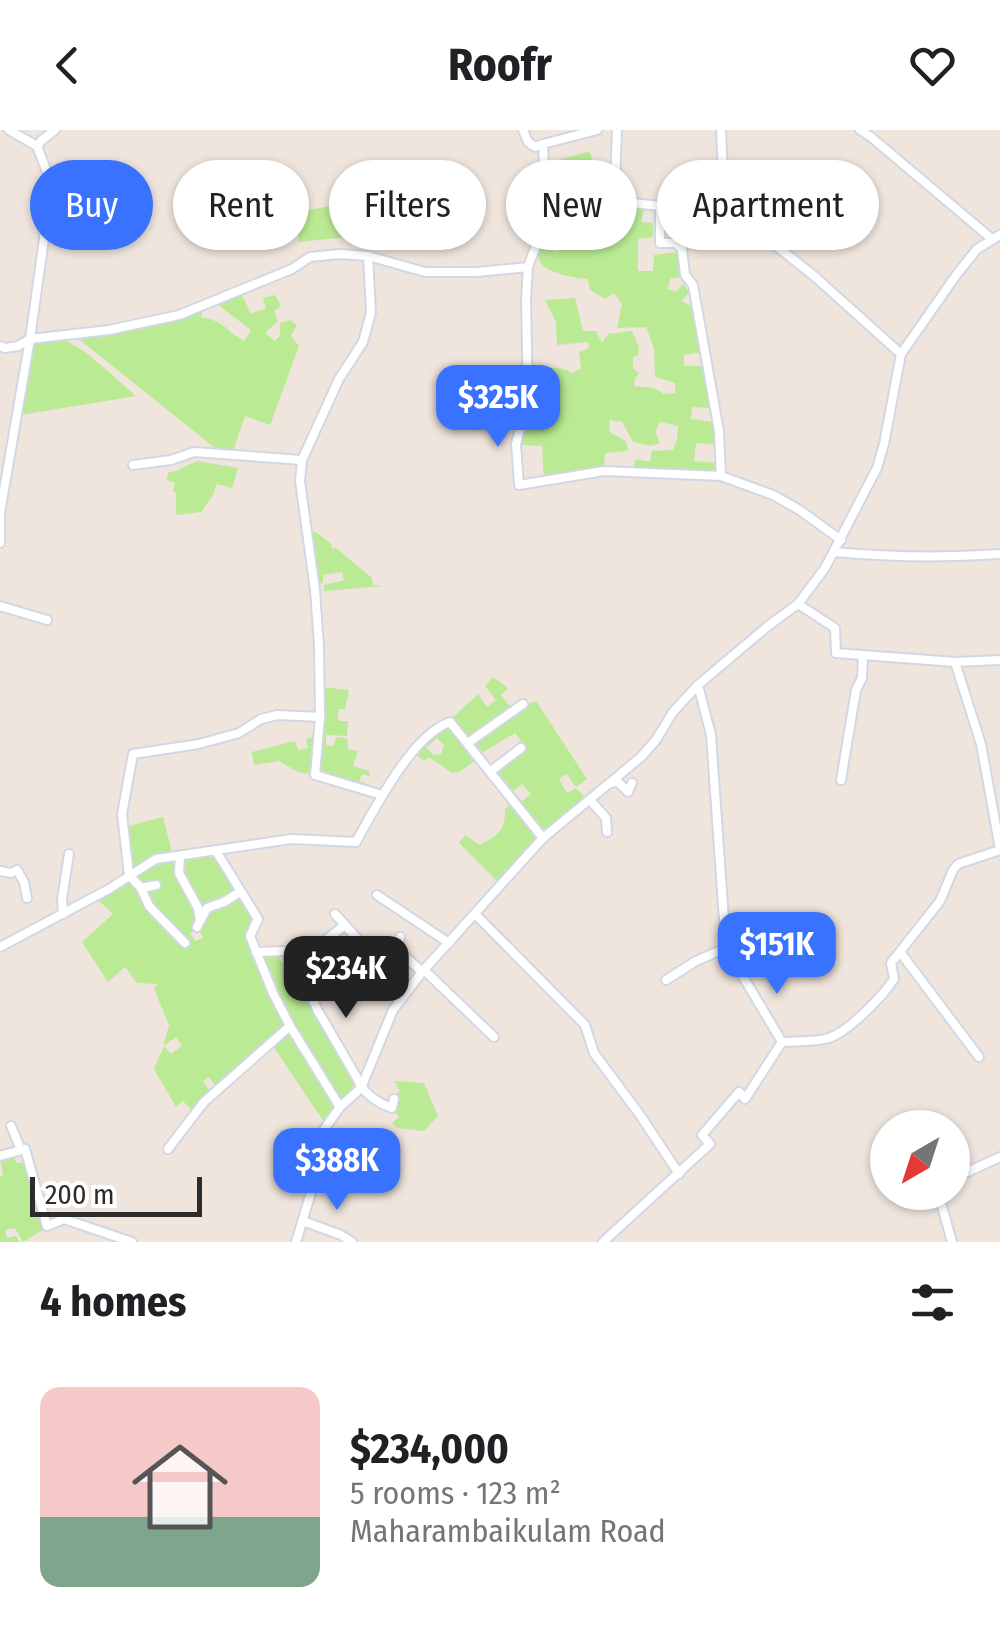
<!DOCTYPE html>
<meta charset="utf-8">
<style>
:root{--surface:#fff;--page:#f6f6f6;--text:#202124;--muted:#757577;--accent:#3972ff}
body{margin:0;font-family:"Fira Sans Condensed",sans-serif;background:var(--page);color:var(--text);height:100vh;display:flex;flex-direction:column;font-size:38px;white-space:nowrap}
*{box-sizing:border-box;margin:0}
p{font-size:32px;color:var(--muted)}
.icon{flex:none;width:55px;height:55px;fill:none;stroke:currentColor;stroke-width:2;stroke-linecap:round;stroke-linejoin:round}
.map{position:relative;height:1112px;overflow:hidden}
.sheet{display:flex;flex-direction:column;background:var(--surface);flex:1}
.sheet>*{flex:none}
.guide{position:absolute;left:30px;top:30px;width:940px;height:90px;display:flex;gap:20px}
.needle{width:65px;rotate:219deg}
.fabs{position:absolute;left:870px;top:980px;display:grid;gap:20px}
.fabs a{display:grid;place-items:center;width:100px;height:100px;border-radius:50%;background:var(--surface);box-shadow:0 2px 8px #0004;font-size:50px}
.scale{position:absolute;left:30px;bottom:25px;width:172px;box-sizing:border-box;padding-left:10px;border:5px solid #2c2c2c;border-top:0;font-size:28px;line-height:35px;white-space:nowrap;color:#2c2c2c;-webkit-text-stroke:8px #fff;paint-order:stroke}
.price{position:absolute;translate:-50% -85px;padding:0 22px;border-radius:20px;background:var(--accent);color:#fff;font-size:32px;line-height:65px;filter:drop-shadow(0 2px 5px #0008)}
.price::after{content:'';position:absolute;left:50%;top:60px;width:30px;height:22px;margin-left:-15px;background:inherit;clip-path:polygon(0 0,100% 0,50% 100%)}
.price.current{background:#222;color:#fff}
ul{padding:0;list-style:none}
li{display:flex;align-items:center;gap:30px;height:250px;padding:0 40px}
li span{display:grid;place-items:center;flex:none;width:280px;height:200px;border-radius:20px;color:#555}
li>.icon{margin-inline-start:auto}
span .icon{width:120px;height:120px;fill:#fffc;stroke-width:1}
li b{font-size:42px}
h2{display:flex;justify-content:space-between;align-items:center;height:120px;padding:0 40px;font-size:42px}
.pill{padding:0 35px;border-radius:45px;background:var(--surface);box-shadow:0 2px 8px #0004;font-size:35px;line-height:90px}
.pill.current{background:var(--accent);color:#fff}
header{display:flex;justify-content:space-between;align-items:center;height:130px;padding:0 40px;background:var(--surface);font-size:45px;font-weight:700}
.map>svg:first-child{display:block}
.green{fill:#baea94}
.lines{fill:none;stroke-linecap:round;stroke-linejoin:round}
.minor-casing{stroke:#d2d7e6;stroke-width:12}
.minor{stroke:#fff;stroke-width:8}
</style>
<header><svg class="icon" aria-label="back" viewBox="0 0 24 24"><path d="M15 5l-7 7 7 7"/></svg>Roofr<svg class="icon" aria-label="heart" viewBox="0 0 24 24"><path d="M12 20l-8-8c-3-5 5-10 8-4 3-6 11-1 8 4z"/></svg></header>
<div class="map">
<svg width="1000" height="1112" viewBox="0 0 1000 1112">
<rect width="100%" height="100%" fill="#efe5dd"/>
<g class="green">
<path d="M590 21 594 39 609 36 611 29 616 72 602 75 604 92 619 91 622 73 644 80 641 92 653 93V107L638 109V141H653L654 125 677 122 679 147 670 149 668 159 676 162 683 154 689 162 682 171 693 177 703 222 684 225V236H702L712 278 692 277 691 289 714 292 717 315 696 313 694 331 717 333 718 342 633 339 636 329 650 332 652 321 673 320 677 310 678 296 660 292 655 302 660 313 651 316 633 312 622 292 610 290 609 302 626 311 628 321 605 323 604 338 544 350 542 316 520 315 533 268 548 266 545 252 538 251V236L542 234C554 241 560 235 572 243L581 238 579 222 589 218 588 212 557 215 556 192 545 170 575 168 583 201H596L602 213 608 204 632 201 639 218 638 225 633 227V238L639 244 635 248 634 256 654 258 664 264 675 263V253L655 247 654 218 646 197 617 198 622 174 614 163 605 169 590 160 588 149C571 148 528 141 539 116 539 114 548 104 550 102L555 122 578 115 573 98 591 96 588 80 577 72 573 48 554 53 549 33Z"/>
<polygon points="353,71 358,106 299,112 295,83"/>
<path d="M242 165 251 184 266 178 263 168 275 165 281 176 274 181 278 191 265 203 275 211 280 206V193L290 190 297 195 291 206 299 216 270 295 245 286 230 330 75 206 203 177 201 187C227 192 223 199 244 211L251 200 217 174Z"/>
<polygon points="62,208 88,224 136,266 20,285 32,213"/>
<polygon points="197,331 238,338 232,358 217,354 213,365 201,382 176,385 176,363 173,361 175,353 166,350 169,342 176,341"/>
<polygon points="316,402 331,414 332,419 336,418 372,448 373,455 383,456 324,461 324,455 344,450 342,442 323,445 323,453 317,454 316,462 309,403"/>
<polygon points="493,547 508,558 501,565 513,580 468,611 450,590 478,564 487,577 496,570 485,556"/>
<polygon points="321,557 349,560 345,579 339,579 337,588 340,591 348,591 347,606 326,605 326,615 334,616 336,607 347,608 348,619 358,621 353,636 369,641 370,646 362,644 359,651 367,654 366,658 318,644"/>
<polygon points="536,571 587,649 576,657 567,644 559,649 567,663 576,658 587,670 543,707 512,665 515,663 522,671 531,664 522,654 511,663 493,641 519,617 517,614 521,611 515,603 480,624 470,613 523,576"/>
<polygon points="450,593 479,628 459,642 452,643 429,627 424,631 414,623 422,614 435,626 437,624 441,625 444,615 437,608 427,617 424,613"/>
<polygon points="317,606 314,645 298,642 279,631 254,635 252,622 295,611 298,620 308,618 306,609"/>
<path d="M513 671 542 708 500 754 459 713 465 705 480 715C499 704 505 702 505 679Z"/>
<polygon points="163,687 173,726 155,729 130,744 125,697"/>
<polygon points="215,722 239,762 206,777 196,800 190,803 195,811 203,808 198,798 207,779 240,763 257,789 249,806 256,823 283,823 278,827 285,836 292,831 360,958 339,977 326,995 271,913 217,958 209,947 203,951 212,964 189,989 186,987 192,980 183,971 176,977 154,939 164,916 171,924 182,916 176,907 165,915 164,913 169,895 154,859 158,854 137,853 125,837 108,852 82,812 113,784 95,767 129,746 150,776 141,757 131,745 148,734 178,727 180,743 181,727"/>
<polygon points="394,951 424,953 438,986 424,1001 397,998 392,993 399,987 393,980 394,966 400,961"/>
<polygon points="14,1024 16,1033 27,1032 46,1098 23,1112 15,1098 5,1100 7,1108 16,1106 20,1112 0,1112 0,1047 3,1046 0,1027"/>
</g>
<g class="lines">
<g class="minor-casing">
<g id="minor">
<polyline points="9,0 37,16"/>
<polyline points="523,0 528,12 535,17 543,14"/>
<polyline points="597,0 543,14 544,39 554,81 539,107 528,137 526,169 528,268 516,314 519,355 604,341 721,346 773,365 798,379 841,410"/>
<path d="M617 0C617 22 611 54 624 72L660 76V113H675L682 118 685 145 693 155 719 301 721 346"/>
<polyline points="721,0 725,83 771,112 813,145 901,224"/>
<polyline points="860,0 871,7 992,109"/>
<polyline points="368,126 371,182 363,212 339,249 302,330 300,351 315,460 319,516 320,587 315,645 382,665"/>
<polyline points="0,216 5,218 18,216 30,209 109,200 179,185 292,139 310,127 339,124 368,126 425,142 477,142 528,137"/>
<polyline points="133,335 171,330 194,322 302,330"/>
<polyline points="0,413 0,383 30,209 50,66 47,42 37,16 42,10 55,0"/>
<path d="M834 422C890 427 944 428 1000 424"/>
<polyline points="798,474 835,498 836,523 955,532 1000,530"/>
<polyline points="0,476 47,490"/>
<polyline points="955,532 981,614 1000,719"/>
<path d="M698 555 711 605 726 818 782 912C796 911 816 912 829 908 849 901 883 866 894 849L891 833 940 771 953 740 958 734 1000 720"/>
<polyline points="468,613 523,574"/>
<polyline points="491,641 521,618"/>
<polyline points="841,650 856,560 862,548 863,526"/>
<polyline points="612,653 617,651 628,662 632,653"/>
<polyline points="590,670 606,688 607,702"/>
<polyline points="216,721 258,789 250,806 273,863 290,896 340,977"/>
<polyline points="180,726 179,743 198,778 200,790"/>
<polyline points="0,741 11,743 17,740 24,752 27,768"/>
<polyline points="156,755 141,758 129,745 122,684 133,624 199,614 239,603 261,589 277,585 320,587"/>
<polyline points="141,758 149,776 185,813"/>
<polyline points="377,765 449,813"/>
<polyline points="63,784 62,769 69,724"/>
<polyline points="475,784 585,895 594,923 640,985 679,1044"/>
<polyline points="345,795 382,836 409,859"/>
<polyline points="197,797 207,778 224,772 240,762"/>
<polyline points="400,807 397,819 422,842"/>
<path d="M0 817 109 759 156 729 291 709 356 712C375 678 412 605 450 592L543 708"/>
<polyline points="256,822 288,821 296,833 345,795 335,784"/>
<polyline points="900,822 979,927"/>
<path d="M296 833 318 881 357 948C362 962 377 973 392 978L394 969"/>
<polyline points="424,840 494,907"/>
<polyline points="666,850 696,831 726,818"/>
<polyline points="11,996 21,1020"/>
<polyline points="168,1019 204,972 290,896"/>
<polyline points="0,1026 25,1019 47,1096 64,1089 132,1112"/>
<polyline points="952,1049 1000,1027"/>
<polyline points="938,1062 952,1112"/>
<polyline points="303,1091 341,1105 352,1112"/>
<polyline points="296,1112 310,1066 323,1001 340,977 361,958 393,880 422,842 543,708 641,627 656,610 673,582 698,555 768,496 798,474 825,438 877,338 884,314 901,224 957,144 977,119 1000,105"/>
<polyline points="603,1112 710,1014 702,1005 739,962 745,969 782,912"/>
</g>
</g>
<use href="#minor" class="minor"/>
</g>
</svg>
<div class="fabs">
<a><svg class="needle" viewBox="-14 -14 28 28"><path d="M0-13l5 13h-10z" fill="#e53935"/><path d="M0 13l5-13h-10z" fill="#757577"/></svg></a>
</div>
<div class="scale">200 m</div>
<b class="price" style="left:498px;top:320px">$325K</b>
<b class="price" style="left:777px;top:867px">$151K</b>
<b class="price current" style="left:346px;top:891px">$234K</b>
<b class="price" style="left:337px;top:1083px">$388K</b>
<div class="guide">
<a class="pill current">Buy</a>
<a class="pill">Rent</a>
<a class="pill">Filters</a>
<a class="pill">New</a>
<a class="pill">Apartment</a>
</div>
</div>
<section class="sheet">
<h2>4 homes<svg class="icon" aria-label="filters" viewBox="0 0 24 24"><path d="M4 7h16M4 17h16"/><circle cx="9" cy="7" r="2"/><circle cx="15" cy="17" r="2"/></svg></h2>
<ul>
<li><span style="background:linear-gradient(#f6c9c9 65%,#7fa58c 0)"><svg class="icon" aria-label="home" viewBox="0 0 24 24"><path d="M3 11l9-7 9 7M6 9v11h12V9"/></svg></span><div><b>$234,000</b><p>5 rooms · 123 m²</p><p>Maharambaikulam Road</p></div></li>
</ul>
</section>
